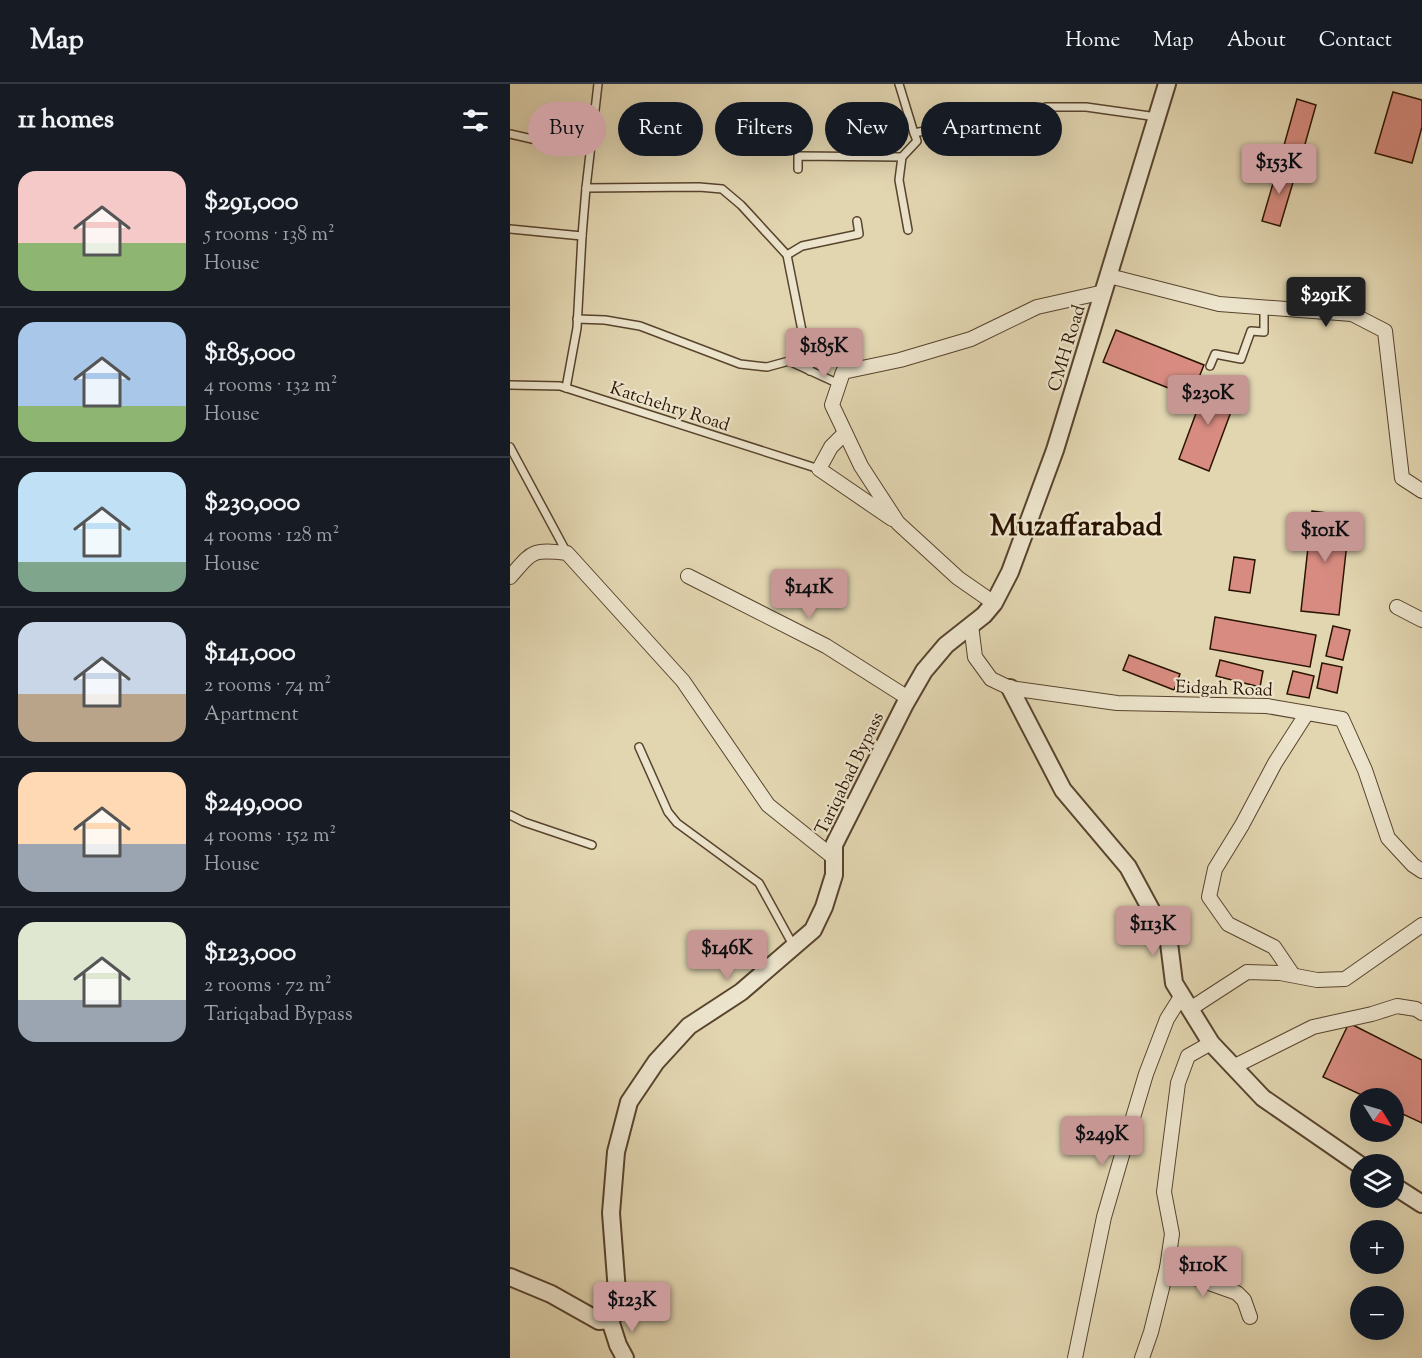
<!DOCTYPE html>
<meta charset="utf-8">
<style>
:root{--surface:#171b24;--page:#242831;--text:#f1f3f6;--muted:#9ea1a6;--line:#363941;--accent:#c59692}
body{margin:0;font-family:"Sorts Mill Goudy",serif;background:var(--page);color:var(--text);height:100vh;display:flex;flex-direction:column;font-size:22px;white-space:nowrap}
*{box-sizing:border-box;margin:0}
p{font-size:20px;color:var(--muted)}
.icon{flex:none;width:33px;height:33px;fill:none;stroke:currentColor;stroke-width:2;stroke-linecap:round;stroke-linejoin:round}
.map{position:relative;flex:1;overflow:hidden}
.drawer{display:flex;flex-direction:column;background:var(--surface);width:510px}
.drawer>*{flex:none}
.banner{position:absolute;left:18px;top:18px;width:570px;height:54px;display:flex;gap:12px}
.needle{width:39px;rotate:127deg}
.controls{position:absolute;left:840px;top:1004px;display:grid;gap:12px}
.controls a{display:grid;place-items:center;width:54px;height:54px;border-radius:50%;background:var(--surface);box-shadow:0 6px 24px #0002;font-size:30px}
.price{position:absolute;translate:-50% -51px;padding:0 14px;border-radius:6px;background:var(--accent);color:#111;font-size:20px;line-height:39px;filter:drop-shadow(0 2px 3px #0008)}
.price::after{content:'';position:absolute;left:50%;top:36px;width:18px;height:14px;margin-left:-9px;background:inherit;clip-path:polygon(0 0,100% 0,50% 100%)}
.price.on{background:#222;color:#fff}
ul{padding:0;list-style:none}
li{display:flex;align-items:center;gap:18px;height:150px;padding:0 18px}
li+li{border-top:2px solid var(--line)}
li span{display:grid;place-items:center;flex:none;width:168px;height:120px;border-radius:18px;color:#555}
li>.icon{margin-inline-start:auto}
span .icon{width:72px;height:72px;fill:#fffc;stroke-width:1}
li b{font-size:26px}
h2{display:flex;justify-content:space-between;align-items:center;height:72px;padding:0 18px;font-size:26px}
.tag{padding:0 21px;border-radius:27px;background:var(--surface);box-shadow:0 6px 24px #0002;font-size:21px;line-height:54px}
.tag.on{background:var(--accent);color:#111}
header{display:flex;align-items:center;gap:36px;box-sizing:border-box;height:84px;padding:0 30px;background:var(--surface);border-bottom:2px solid var(--line)}
header strong{font-size:28px}
nav{display:flex;gap:33px;margin-inline-start:auto;font-size:21px}
main{display:flex;flex:1;min-height:0}
.map>svg:first-child{display:block}
.building{fill:#d88c81;stroke:#2a1401;stroke-width:1.5}
.lines{fill:none;stroke-linecap:round;stroke-linejoin:round}
.service-casing{stroke:#58442d;stroke-width:10}
.minor-casing{stroke:#58442d;stroke-width:16}
.tertiary-casing{stroke:#58442d;stroke-width:20}
.service{stroke:#ece4cc;stroke-width:7}
.minor{stroke:#ece4cc;stroke-width:14}
.tertiary{stroke:#ece4cc;stroke-width:16}
.labels{text-anchor:middle;stroke-width:4.5;stroke-linejoin:round;paint-order:stroke}
.street-label{font-size:18px;fill:#2a1401;stroke:#ece4cc}
.town-label{font-size:30px;font-weight:bold;fill:#2a1401;stroke:#ece4cc}
</style>
<header>
<strong>Map</strong>
<nav><a>Home</a><a>Map</a><a>About</a><a>Contact</a></nav>
</header>
<main>
<section class="drawer">
<h2>11 homes<svg class="icon" aria-label="filters" viewBox="0 0 24 24"><path d="M4 7h16M4 17h16"/><circle cx="9" cy="7" r="2"/><circle cx="15" cy="17" r="2"/></svg></h2>
<ul>
<li><span style="background:linear-gradient(#f6c9c9 60%,#8fb573 0)"><svg class="icon" aria-label="home" viewBox="0 0 24 24"><path d="M3 11l9-7 9 7M6 9v11h12V9"/></svg></span><div><b>$291,000</b><p>5 rooms · 138 m²</p><p>House</p></div></li>
<li><span style="background:linear-gradient(#a9c7e8 70%,#8fb573 0)"><svg class="icon" aria-label="home" viewBox="0 0 24 24"><path d="M3 11l9-7 9 7M6 9v11h12V9"/></svg></span><div><b>$185,000</b><p>4 rooms · 132 m²</p><p>House</p></div></li>
<li><span style="background:linear-gradient(#bfe0f5 75%,#7fa58c 0)"><svg class="icon" aria-label="home" viewBox="0 0 24 24"><path d="M3 11l9-7 9 7M6 9v11h12V9"/></svg></span><div><b>$230,000</b><p>4 rooms · 128 m²</p><p>House</p></div></li>
<li><span style="background:linear-gradient(#c9d6e8 60%,#b9a48a 0)"><svg class="icon" aria-label="home" viewBox="0 0 24 24"><path d="M3 11l9-7 9 7M6 9v11h12V9"/></svg></span><div><b>$141,000</b><p>2 rooms · 74 m²</p><p>Apartment</p></div></li>
<li><span style="background:linear-gradient(#ffd9b3 60%,#9aa5b1 0)"><svg class="icon" aria-label="home" viewBox="0 0 24 24"><path d="M3 11l9-7 9 7M6 9v11h12V9"/></svg></span><div><b>$249,000</b><p>4 rooms · 152 m²</p><p>House</p></div></li>
<li><span style="background:linear-gradient(#dfe7d0 65%,#9aa5b1 0)"><svg class="icon" aria-label="home" viewBox="0 0 24 24"><path d="M3 11l9-7 9 7M6 9v11h12V9"/></svg></span><div><b>$123,000</b><p>2 rooms · 72 m²</p><p>Tariqabad Bypass</p></div></li>
</ul>
</section>
<div class="map">
<svg width="912" height="1274" viewBox="0 0 912 1274">
<rect width="100%" height="100%" fill="#e2d6b1"/>
<filter id="stains"><feTurbulence type="fractalNoise" baseFrequency=".00333" numOctaves="4"/><feColorMatrix values="0 0 0 0 .2 0 0 0 0 .09 0 0 0 0 .02 0 0 0 .5 -.17"/></filter>
<radialGradient id="worn" r=".72"><stop offset=".6" stop-color="#630" stop-opacity="0"/><stop offset="1" stop-color="#630" stop-opacity=".3"/></radialGradient>
<g class="building">
<polygon points="883,8 912,16 912,43 902,79 865,69"/>
<polygon points="787,15 806,21 790,78 771,72"/>
<polygon points="769,79 787,85 770,142 752,137"/>
<polygon points="606,246 694,281 681,313 593,278"/>
<polygon points="698,297 728,309 699,387 669,375"/>
<polygon points="802,427 840,432 829,531 791,527"/>
<polygon points="724,473 745,476 740,509 719,506"/>
<polygon points="705,533 806,551 800,583 700,565"/>
<polygon points="823,542 840,546 833,576 816,572"/>
<polygon points="619,571 670,590 664,606 613,586"/>
<polygon points="710,576 753,587 750,603 706,592"/>
<polygon points="812,579 832,583 827,609 807,604"/>
<polygon points="783,587 804,592 799,614 777,610"/>
<polygon points="839,939 912,976 912,1039 884,1026 884,1014 858,1014 813,993"/>
</g>
<g class="lines">
<g class="service-casing">
<g id="service">
<polyline points="389,0 404,49"/>
<polyline points="0,50 22,55 81,61 76,104 189,103 212,105 231,121 277,171 300,287"/>
<polyline points="81,61 88,0"/>
<polyline points="392,73 407,57 404,49 537,23 576,23 647,33"/>
<polyline points="288,85 288,72 392,73 389,96 398,146"/>
<polyline points="0,145 72,152 76,104"/>
<polyline points="277,171 292,162 349,150 347,137"/>
<polyline points="67,235 95,236 130,242 230,280 257,283 279,277 329,300"/>
<polyline points="700,282 705,270 731,275 741,247 754,248 754,223"/>
<polyline points="0,301 50,302 309,385"/>
<polyline points="56,304 67,244 72,152"/>
<polyline points="0,363 57,469"/>
<polyline points="129,663 158,728 167,739 249,799 283,861"/>
<polyline points="0,731 14,738 82,761"/>
</g>
</g>
<g class="minor-casing">
<g id="minor">
<polyline points="599,192 709,220 842,230 875,247 892,394 912,407"/>
<polyline points="335,349 321,363 309,385 382,435"/>
<polyline points="178,492 316,562 398,614"/>
<path d="M0 493C23 467 21 465 57 469L173 597 258 721 323 773"/>
<polyline points="484,519 448,494 388,439 351,382 322,321 333,288 390,276 461,255 527,223 594,208"/>
<polyline points="887,523 912,536"/>
<polyline points="461,541 465,573 481,595 500,604 607,619 757,622 832,635 855,686 878,754 903,781 912,787"/>
<polyline points="783,891 764,863 718,840 699,813 705,785 732,741 765,679 797,629"/>
<polyline points="680,925 737,888 770,889 807,896 835,895 912,841"/>
<polyline points="723,983 803,943 862,930 887,922 906,925 912,929"/>
<polyline points="657,1184 727,1209 734,1216 740,1233"/>
<polyline points="565,1274 594,1133 619,1047 636,990 657,935 672,911"/>
<polyline points="632,1274 641,1248 657,1184 662,1150 654,1108 668,999 678,972 701,959"/>
</g>
</g>
<g class="tertiary-casing">
<g id="tertiary">
<polyline points="500,604 553,706 618,783 659,859 664,899 701,959 753,1014 850,1081"/>
<polyline points="884,1102 912,1120"/>
<polyline points="0,1193 41,1210 89,1237 100,1236 106,1229 108,1221 101,1129 106,1068 119,1018 146,978 179,942 231,908 303,846 314,823 324,791 324,761 395,620 414,587 436,561 474,531 484,519 500,488 545,366 657,0"/>
<polyline points="100,1236 108,1261 115,1274"/>
</g>
</g>
<use href="#service" class="service"/>
<use href="#minor" class="minor"/>
<use href="#tertiary" class="tertiary"/>
</g>
<g class="labels">
<g class="street-label">
<text transform="translate(556 264) rotate(-73)" y="6">CMH Road</text>
<text transform="translate(160 322) rotate(18)" y="6">Katchehry Road</text>
<text transform="translate(714 604) rotate(2)" y="6">Eidgah Road</text>
<text transform="translate(339 689) rotate(-64)" y="6">Tariqabad Bypass</text>
</g>
<g class="town-label">
<text x="566" y="451">Muzaffarabad</text>
</g>
</g>
<rect width="100%" height="100%" filter="url(#stains)"/>
<rect width="100%" height="100%" fill="url(#worn)"/>
</svg>
<div class="controls">
<a><svg class="needle" viewBox="-14 -14 28 28"><path d="M0-13l5 13h-10z" fill="#e53935"/><path d="M0 13l5-13h-10z" fill="#9ea1a6"/></svg></a>
<a><svg class="icon" aria-label="layers" viewBox="0 0 24 24"><path d="M12 4l9 5-9 5-9-5zM3 14l9 5 9-5"/></svg></a>
<a>+</a>
<a>−</a>
</div>
<b class="price" style="left:769px;top:111px">$153K</b>
<b class="price on" style="left:816px;top:244px">$291K</b>
<b class="price" style="left:314px;top:295px">$185K</b>
<b class="price" style="left:698px;top:342px">$230K</b>
<b class="price" style="left:815px;top:479px">$101K</b>
<b class="price" style="left:299px;top:536px">$141K</b>
<b class="price" style="left:643px;top:873px">$113K</b>
<b class="price" style="left:217px;top:897px">$146K</b>
<b class="price" style="left:592px;top:1083px">$249K</b>
<b class="price" style="left:693px;top:1214px">$110K</b>
<b class="price" style="left:122px;top:1249px">$123K</b>
<div class="banner">
<a class="tag on">Buy</a>
<a class="tag">Rent</a>
<a class="tag">Filters</a>
<a class="tag">New</a>
<a class="tag">Apartment</a>
</div>
</div>
</main>
